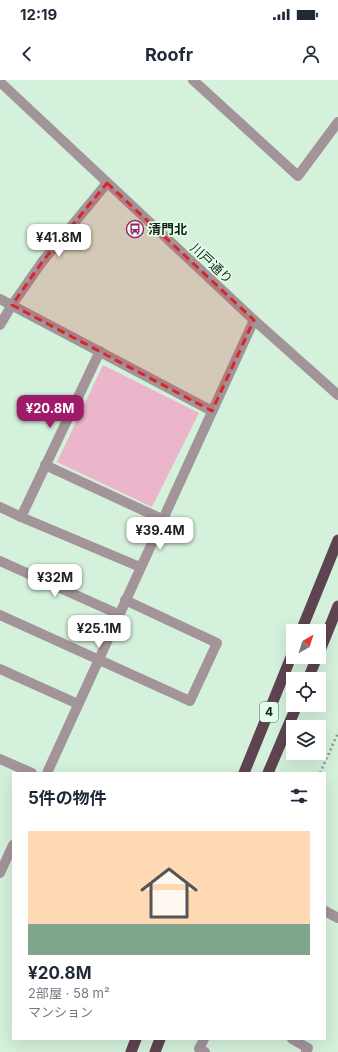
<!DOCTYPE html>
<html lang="ja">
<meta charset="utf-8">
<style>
:root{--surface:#fff;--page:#f6f6f7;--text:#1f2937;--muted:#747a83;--line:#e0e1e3;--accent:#9f1a68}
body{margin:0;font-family:Inter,"Noto Sans JP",sans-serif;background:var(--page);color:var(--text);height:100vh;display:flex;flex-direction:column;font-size:15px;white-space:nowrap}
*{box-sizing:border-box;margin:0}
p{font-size:13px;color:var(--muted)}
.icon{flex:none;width:22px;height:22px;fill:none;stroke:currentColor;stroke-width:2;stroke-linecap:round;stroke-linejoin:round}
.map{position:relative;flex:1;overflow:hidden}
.side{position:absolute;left:12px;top:692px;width:314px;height:268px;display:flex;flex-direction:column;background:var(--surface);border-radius:0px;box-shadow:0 4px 16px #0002}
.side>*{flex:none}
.needle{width:26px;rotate:39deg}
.fabs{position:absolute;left:286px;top:544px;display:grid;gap:8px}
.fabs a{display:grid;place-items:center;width:40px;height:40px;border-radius:0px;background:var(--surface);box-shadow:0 4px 16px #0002;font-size:20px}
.price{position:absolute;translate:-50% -34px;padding:0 9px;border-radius:8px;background:#fff;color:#222;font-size:13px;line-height:26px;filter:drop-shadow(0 1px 2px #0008)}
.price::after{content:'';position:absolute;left:50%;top:24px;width:12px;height:9px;margin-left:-6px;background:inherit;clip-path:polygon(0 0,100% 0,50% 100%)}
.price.on{background:var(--accent);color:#fff}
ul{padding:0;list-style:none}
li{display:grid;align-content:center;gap:8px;height:212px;padding:0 16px}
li+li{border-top:1px solid var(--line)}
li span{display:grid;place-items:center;height:124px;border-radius:0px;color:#555}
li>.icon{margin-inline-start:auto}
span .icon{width:72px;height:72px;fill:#fffc;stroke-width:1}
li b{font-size:17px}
h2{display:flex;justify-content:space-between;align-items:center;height:48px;padding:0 16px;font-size:17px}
.status{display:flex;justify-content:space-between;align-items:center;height:28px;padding:0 20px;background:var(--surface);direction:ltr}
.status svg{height:11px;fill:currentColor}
header{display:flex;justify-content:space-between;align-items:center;height:52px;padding:0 16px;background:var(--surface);font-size:18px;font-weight:700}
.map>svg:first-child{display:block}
.green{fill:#ebb5cc}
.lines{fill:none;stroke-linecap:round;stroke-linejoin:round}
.path{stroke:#889d8d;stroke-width:2.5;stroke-dasharray:2 3;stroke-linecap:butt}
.minor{stroke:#a3949a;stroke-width:10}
.tertiary{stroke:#a3949a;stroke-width:10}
.trunk{stroke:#5e4450;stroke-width:11}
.marked{fill:#d62828;fill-opacity:0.2;stroke:#d62828;stroke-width:3;stroke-dasharray:8 5;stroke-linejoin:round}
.labels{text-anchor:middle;stroke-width:3.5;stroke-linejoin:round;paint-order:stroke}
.shield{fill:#e1ffe8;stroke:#546458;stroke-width:1}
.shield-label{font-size:12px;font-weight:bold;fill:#18221a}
.poi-label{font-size:13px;font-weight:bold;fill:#18221a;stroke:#e1ffe8;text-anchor:start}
.street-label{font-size:13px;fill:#18221a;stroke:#e1ffe8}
</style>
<div class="status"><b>12:19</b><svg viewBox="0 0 49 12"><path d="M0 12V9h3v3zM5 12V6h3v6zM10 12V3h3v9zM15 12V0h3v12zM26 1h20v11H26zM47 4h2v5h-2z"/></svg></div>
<header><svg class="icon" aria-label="back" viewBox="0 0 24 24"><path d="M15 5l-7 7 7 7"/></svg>Roofr<svg class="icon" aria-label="person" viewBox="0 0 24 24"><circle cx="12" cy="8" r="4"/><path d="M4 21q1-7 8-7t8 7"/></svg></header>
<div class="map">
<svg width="338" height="972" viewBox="0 0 338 972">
<rect width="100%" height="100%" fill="#d4f1db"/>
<polygon class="green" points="103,285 199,333 152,427 57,382"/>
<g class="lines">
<polyline class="path" points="320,693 338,653"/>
<g class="minor">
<polyline points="193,0 298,96 338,42"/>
<polyline points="0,219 212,331"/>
<polyline points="0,245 12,225 42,182 107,103"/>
<polyline points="45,385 162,439"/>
<polyline points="0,427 21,437 140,487"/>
<polyline points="21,437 100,271"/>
<polyline points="0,481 118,534"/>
<polyline points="0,535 190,621 217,563 125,520"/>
<polyline points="0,589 78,624"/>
<polyline points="0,679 32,693"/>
<polyline points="47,693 254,240"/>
<polyline points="0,793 13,765"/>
<polyline points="325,831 338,838"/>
<polyline points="204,959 199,969 205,972"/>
<polyline points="292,959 308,968 306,972"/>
</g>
<polyline class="tertiary" points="0,2 254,240 338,315"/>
<g class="trunk">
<polyline points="301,551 338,460"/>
<polyline points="319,573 338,526"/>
<polyline points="308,599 317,577"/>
<polyline points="244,693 293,572"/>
<polyline points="268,693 297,625"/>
<polyline points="131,972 136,959"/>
<polyline points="155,972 160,959"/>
</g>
</g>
<path class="marked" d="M107 103 254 240 212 331 12 225 42 182Z"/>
<defs>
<g id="bus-ring" transform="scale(0.9)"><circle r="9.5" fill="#e1ffe8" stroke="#9f1a68" stroke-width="1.5"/><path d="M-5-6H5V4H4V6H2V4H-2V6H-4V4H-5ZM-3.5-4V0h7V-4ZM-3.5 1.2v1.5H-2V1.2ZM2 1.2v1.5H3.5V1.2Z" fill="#9f1a68"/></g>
</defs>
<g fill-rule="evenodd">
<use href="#bus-ring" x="135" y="149"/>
</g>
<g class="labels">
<rect class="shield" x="260" y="622" width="18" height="20" rx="3"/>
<g class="shield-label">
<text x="269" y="636">4</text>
</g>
<g class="poi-label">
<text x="148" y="154">清門北</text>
</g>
<g class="street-label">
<text transform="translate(212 183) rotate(43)" y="5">川戸通り</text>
</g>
</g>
</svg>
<div class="fabs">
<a><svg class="needle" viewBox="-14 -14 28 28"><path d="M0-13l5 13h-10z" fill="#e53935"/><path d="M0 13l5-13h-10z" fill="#747a83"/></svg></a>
<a><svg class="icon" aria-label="locate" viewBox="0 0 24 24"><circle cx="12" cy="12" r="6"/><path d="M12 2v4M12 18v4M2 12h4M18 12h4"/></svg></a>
<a><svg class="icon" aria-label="layers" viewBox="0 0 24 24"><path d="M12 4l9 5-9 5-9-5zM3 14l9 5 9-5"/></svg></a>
</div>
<b class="price" style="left:59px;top:178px">¥41.8M</b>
<b class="price on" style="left:50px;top:349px">¥20.8M</b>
<b class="price" style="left:160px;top:471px">¥39.4M</b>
<b class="price" style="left:55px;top:518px">¥32M</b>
<b class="price" style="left:99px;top:569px">¥25.1M</b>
<section class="side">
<h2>5件の物件<svg class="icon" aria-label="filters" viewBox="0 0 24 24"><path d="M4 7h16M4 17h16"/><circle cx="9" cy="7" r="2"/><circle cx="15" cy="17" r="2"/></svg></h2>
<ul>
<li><span style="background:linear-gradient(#ffd9b3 75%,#7fa58c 0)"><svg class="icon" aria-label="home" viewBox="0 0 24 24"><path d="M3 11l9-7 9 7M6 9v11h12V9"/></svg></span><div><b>¥20.8M</b><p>2部屋 · 58 m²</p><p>マンション</p></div></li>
</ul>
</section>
</div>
